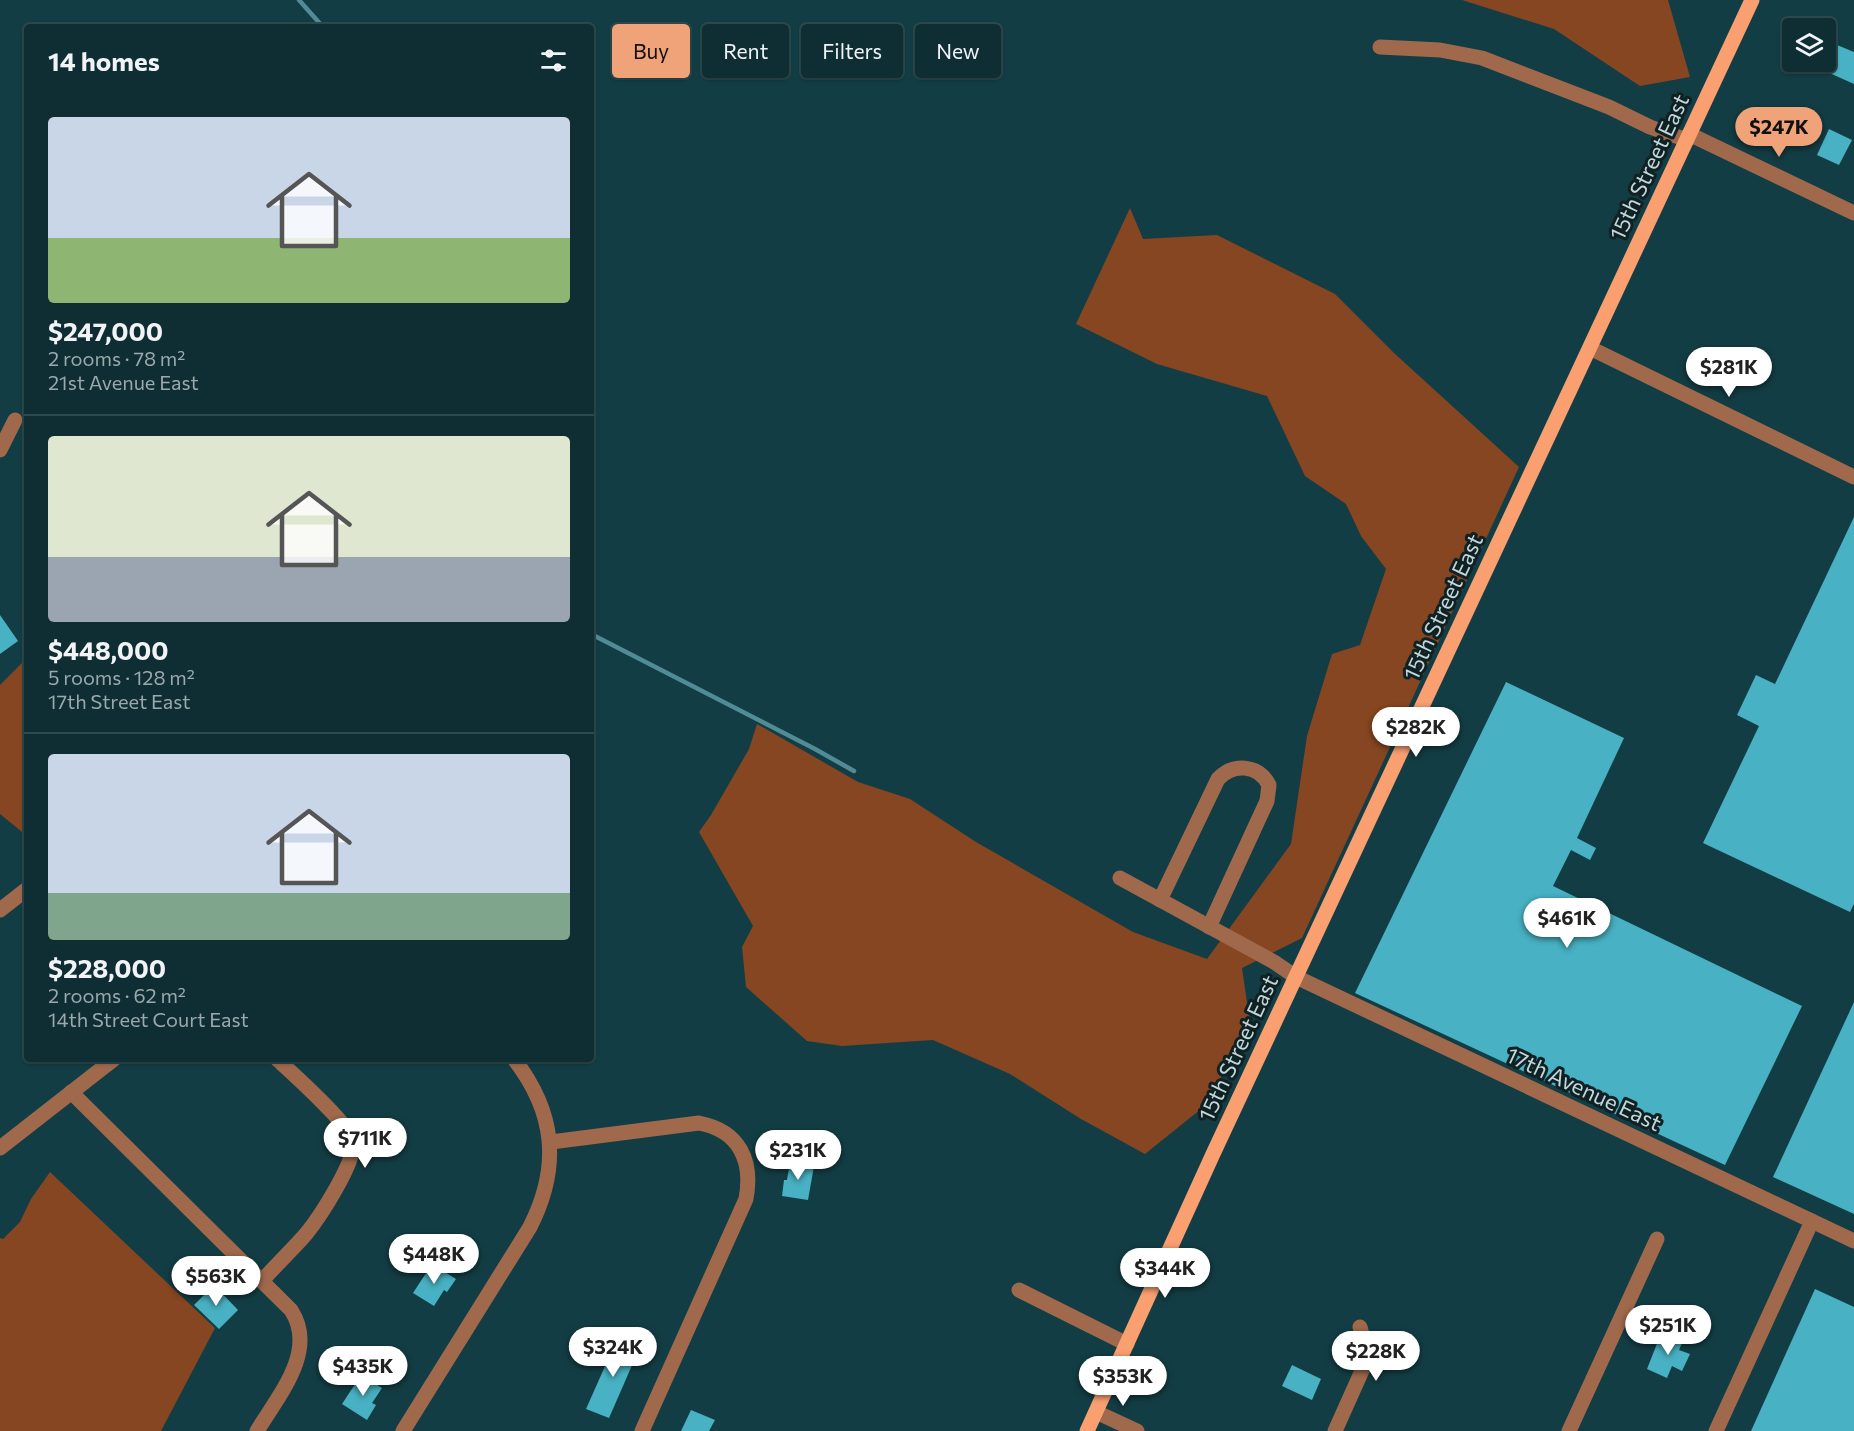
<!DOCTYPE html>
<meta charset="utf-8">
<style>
:root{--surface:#0e2e33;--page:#17363b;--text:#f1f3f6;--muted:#9ba8ac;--line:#2e4a4e;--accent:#f0a279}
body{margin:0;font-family:Commissioner,sans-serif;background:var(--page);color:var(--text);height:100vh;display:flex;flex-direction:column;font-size:22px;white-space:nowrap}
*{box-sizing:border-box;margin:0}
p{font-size:20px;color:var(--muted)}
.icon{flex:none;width:33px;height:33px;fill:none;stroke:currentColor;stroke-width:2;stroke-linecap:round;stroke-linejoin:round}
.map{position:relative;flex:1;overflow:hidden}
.panel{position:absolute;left:24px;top:24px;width:570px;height:1038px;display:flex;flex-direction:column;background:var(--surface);border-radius:6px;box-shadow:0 2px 4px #0004,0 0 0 2px var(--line)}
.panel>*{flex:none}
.top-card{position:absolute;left:612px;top:24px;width:570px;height:54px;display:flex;gap:12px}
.controls{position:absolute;left:1782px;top:18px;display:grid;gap:12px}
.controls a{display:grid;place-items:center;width:54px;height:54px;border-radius:6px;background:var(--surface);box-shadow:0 2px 4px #0004,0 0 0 2px var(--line);font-size:30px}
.price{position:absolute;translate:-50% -51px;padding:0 14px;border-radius:21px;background:#fff;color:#222;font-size:20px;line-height:39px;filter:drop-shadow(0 2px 3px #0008)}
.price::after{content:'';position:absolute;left:50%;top:36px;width:18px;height:14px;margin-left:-9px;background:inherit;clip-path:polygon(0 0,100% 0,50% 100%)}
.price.active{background:var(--accent);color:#111}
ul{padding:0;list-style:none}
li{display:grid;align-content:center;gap:12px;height:318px;padding:0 24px}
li+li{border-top:2px solid var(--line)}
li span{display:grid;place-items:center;height:186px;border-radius:6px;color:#555}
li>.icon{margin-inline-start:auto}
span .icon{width:108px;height:108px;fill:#fffc;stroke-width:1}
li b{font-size:26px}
h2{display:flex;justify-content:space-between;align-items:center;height:72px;padding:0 24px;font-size:26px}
.chip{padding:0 21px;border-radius:6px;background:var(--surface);box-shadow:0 2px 4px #0004,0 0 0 2px var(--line);font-size:21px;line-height:54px}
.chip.active{background:var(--accent);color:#111}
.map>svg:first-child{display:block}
.green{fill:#864621}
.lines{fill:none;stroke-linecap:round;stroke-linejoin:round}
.stream{stroke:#508b96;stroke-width:4.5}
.building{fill:#48b1c3}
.minor{stroke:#a0694c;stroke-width:15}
.major{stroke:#f99f70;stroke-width:15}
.labels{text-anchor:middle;stroke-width:6;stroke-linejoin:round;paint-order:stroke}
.street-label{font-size:22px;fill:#c1d7db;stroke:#102124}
</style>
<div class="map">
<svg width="1854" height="1431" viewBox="0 0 1854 1431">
<rect width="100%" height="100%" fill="#133d44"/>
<g class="green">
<polygon points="1462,0 1668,0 1690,77 1640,86 1554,29"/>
<polygon points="1130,208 1143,239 1217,235 1335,294 1394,353 1519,467 1302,938 1242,968 1250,1023 1206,1105 1145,1154 1081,1119 1010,1074 933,1040 842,1046 807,1041 746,987 742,947 753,926 699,832 711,815 749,749 757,724 858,782 910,799 976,842 1133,932 1207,959 1291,844 1307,736 1332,654 1360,645 1386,569 1361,536 1346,504 1305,476 1267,396 1157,364 1076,324"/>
<polygon points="27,658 27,836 0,814 0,685"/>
<polygon points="50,1172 215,1328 161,1431 0,1431 0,1238 3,1239 20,1222 31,1199"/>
</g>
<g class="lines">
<g class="stream">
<polyline points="299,0 323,27"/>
<polyline points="591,634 815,749 854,771"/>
</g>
</g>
<g class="building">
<polygon points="1837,45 1854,52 1854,84 1825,71"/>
<polygon points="1829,129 1852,140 1839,165 1817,155"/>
<polygon points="1854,517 1854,904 1850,912 1703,843 1759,726 1737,715 1756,675 1775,684"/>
<polygon points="0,615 18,641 0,654"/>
<polygon points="1506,682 1624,738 1577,838 1596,848 1590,860 1571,850 1553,886 1802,1006 1725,1165 1355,993"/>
<polygon points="1854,1002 1854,1214 1773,1177"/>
<polygon points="790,1162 814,1166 808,1200 782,1196 784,1180 787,1180"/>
<polygon points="432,1264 456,1279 447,1292 444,1290 434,1306 413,1293"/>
<polygon points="214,1285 238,1310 219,1329 194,1305"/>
<polygon points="1815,1289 1854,1307 1854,1431 1751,1431"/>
<polygon points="1662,1331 1683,1341 1679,1350 1690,1354 1682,1371 1672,1366 1667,1378 1647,1369"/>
<polygon points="618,1337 640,1347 609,1418 586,1409"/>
<polygon points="1292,1365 1321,1379 1312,1400 1282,1386"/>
<polygon points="361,1375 382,1388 372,1403 376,1405 367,1420 342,1404"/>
<polygon points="691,1410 715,1420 709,1431 681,1431"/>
</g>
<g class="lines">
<g class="minor">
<polyline points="1380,47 1440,50 1482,58 1609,107 1650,127 1687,140"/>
<polyline points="1689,134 1854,213"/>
<polyline points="1590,348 1854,477"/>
<polyline points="0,450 15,420"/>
<polyline points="1120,878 1274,962 1296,977 1854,1241"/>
<path d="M1160 900 1218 779C1233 763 1258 764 1269 785L1267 801 1209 927"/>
<polyline points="0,910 27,889"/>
<path d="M71 1092 291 1310C318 1351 278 1396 257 1431"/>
<path d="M551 1142 699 1123C740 1131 753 1161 746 1199L642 1431"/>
<polyline points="0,1148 114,1059"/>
<path d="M262 1281C276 1265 292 1250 306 1234 319 1218 358 1159 353 1140 347 1122 294 1075 277 1059"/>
<polyline points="1019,1290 1127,1344"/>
<polyline points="1096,1412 1137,1431"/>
<path d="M403 1431 530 1227C561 1166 555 1112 514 1059"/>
<polyline points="1335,1431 1365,1364 1364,1341 1360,1327"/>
<polyline points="1569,1431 1657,1239"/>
<polyline points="1716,1431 1812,1221"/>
</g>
<polyline class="major" points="1087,1431 1213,1154 1752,0"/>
</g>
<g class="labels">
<g class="street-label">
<text transform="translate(1649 167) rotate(-65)" y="8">15th Street East</text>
<text transform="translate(1443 607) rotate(-65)" y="8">15th Street East</text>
<text transform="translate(1238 1048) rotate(-65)" y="8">15th Street East</text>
<text transform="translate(1584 1089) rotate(25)" y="8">17th Avenue East</text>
</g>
</g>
</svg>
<div class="controls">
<a><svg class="icon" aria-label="layers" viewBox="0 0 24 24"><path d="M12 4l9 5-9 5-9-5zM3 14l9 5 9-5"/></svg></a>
</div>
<b class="price active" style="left:1779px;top:158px">$247K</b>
<b class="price" style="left:1729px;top:398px">$281K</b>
<b class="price" style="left:1416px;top:758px">$282K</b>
<b class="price" style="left:1567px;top:949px">$461K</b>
<b class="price" style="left:365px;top:1169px">$711K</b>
<b class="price" style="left:798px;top:1181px">$231K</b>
<b class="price" style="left:434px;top:1285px">$448K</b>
<b class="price" style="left:1165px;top:1299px">$344K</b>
<b class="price" style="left:216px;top:1307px">$563K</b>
<b class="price" style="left:1668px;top:1356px">$251K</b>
<b class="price" style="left:613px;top:1378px">$324K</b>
<b class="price" style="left:1376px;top:1382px">$228K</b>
<b class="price" style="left:363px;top:1397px">$435K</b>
<b class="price" style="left:1123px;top:1407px">$353K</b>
<div class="top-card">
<a class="chip active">Buy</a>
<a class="chip">Rent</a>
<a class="chip">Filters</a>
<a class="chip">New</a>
</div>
<section class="panel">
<h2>14 homes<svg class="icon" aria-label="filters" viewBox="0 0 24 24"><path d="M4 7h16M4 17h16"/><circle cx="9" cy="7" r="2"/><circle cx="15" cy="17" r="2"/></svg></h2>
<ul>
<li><span style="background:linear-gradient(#c9d6e8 65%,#8fb573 0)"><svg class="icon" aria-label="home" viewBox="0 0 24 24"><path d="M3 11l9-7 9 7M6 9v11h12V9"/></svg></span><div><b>$247,000</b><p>2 rooms · 78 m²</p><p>21st Avenue East</p></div></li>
<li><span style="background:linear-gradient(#dfe7d0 65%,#9aa5b1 0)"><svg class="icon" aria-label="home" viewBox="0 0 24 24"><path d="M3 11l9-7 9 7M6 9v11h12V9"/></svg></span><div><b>$448,000</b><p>5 rooms · 128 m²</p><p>17th Street East</p></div></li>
<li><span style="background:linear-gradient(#c9d6e8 75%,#7fa58c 0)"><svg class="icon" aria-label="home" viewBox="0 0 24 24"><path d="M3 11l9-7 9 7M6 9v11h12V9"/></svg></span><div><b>$228,000</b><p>2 rooms · 62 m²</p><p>14th Street Court East</p></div></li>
</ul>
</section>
</div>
